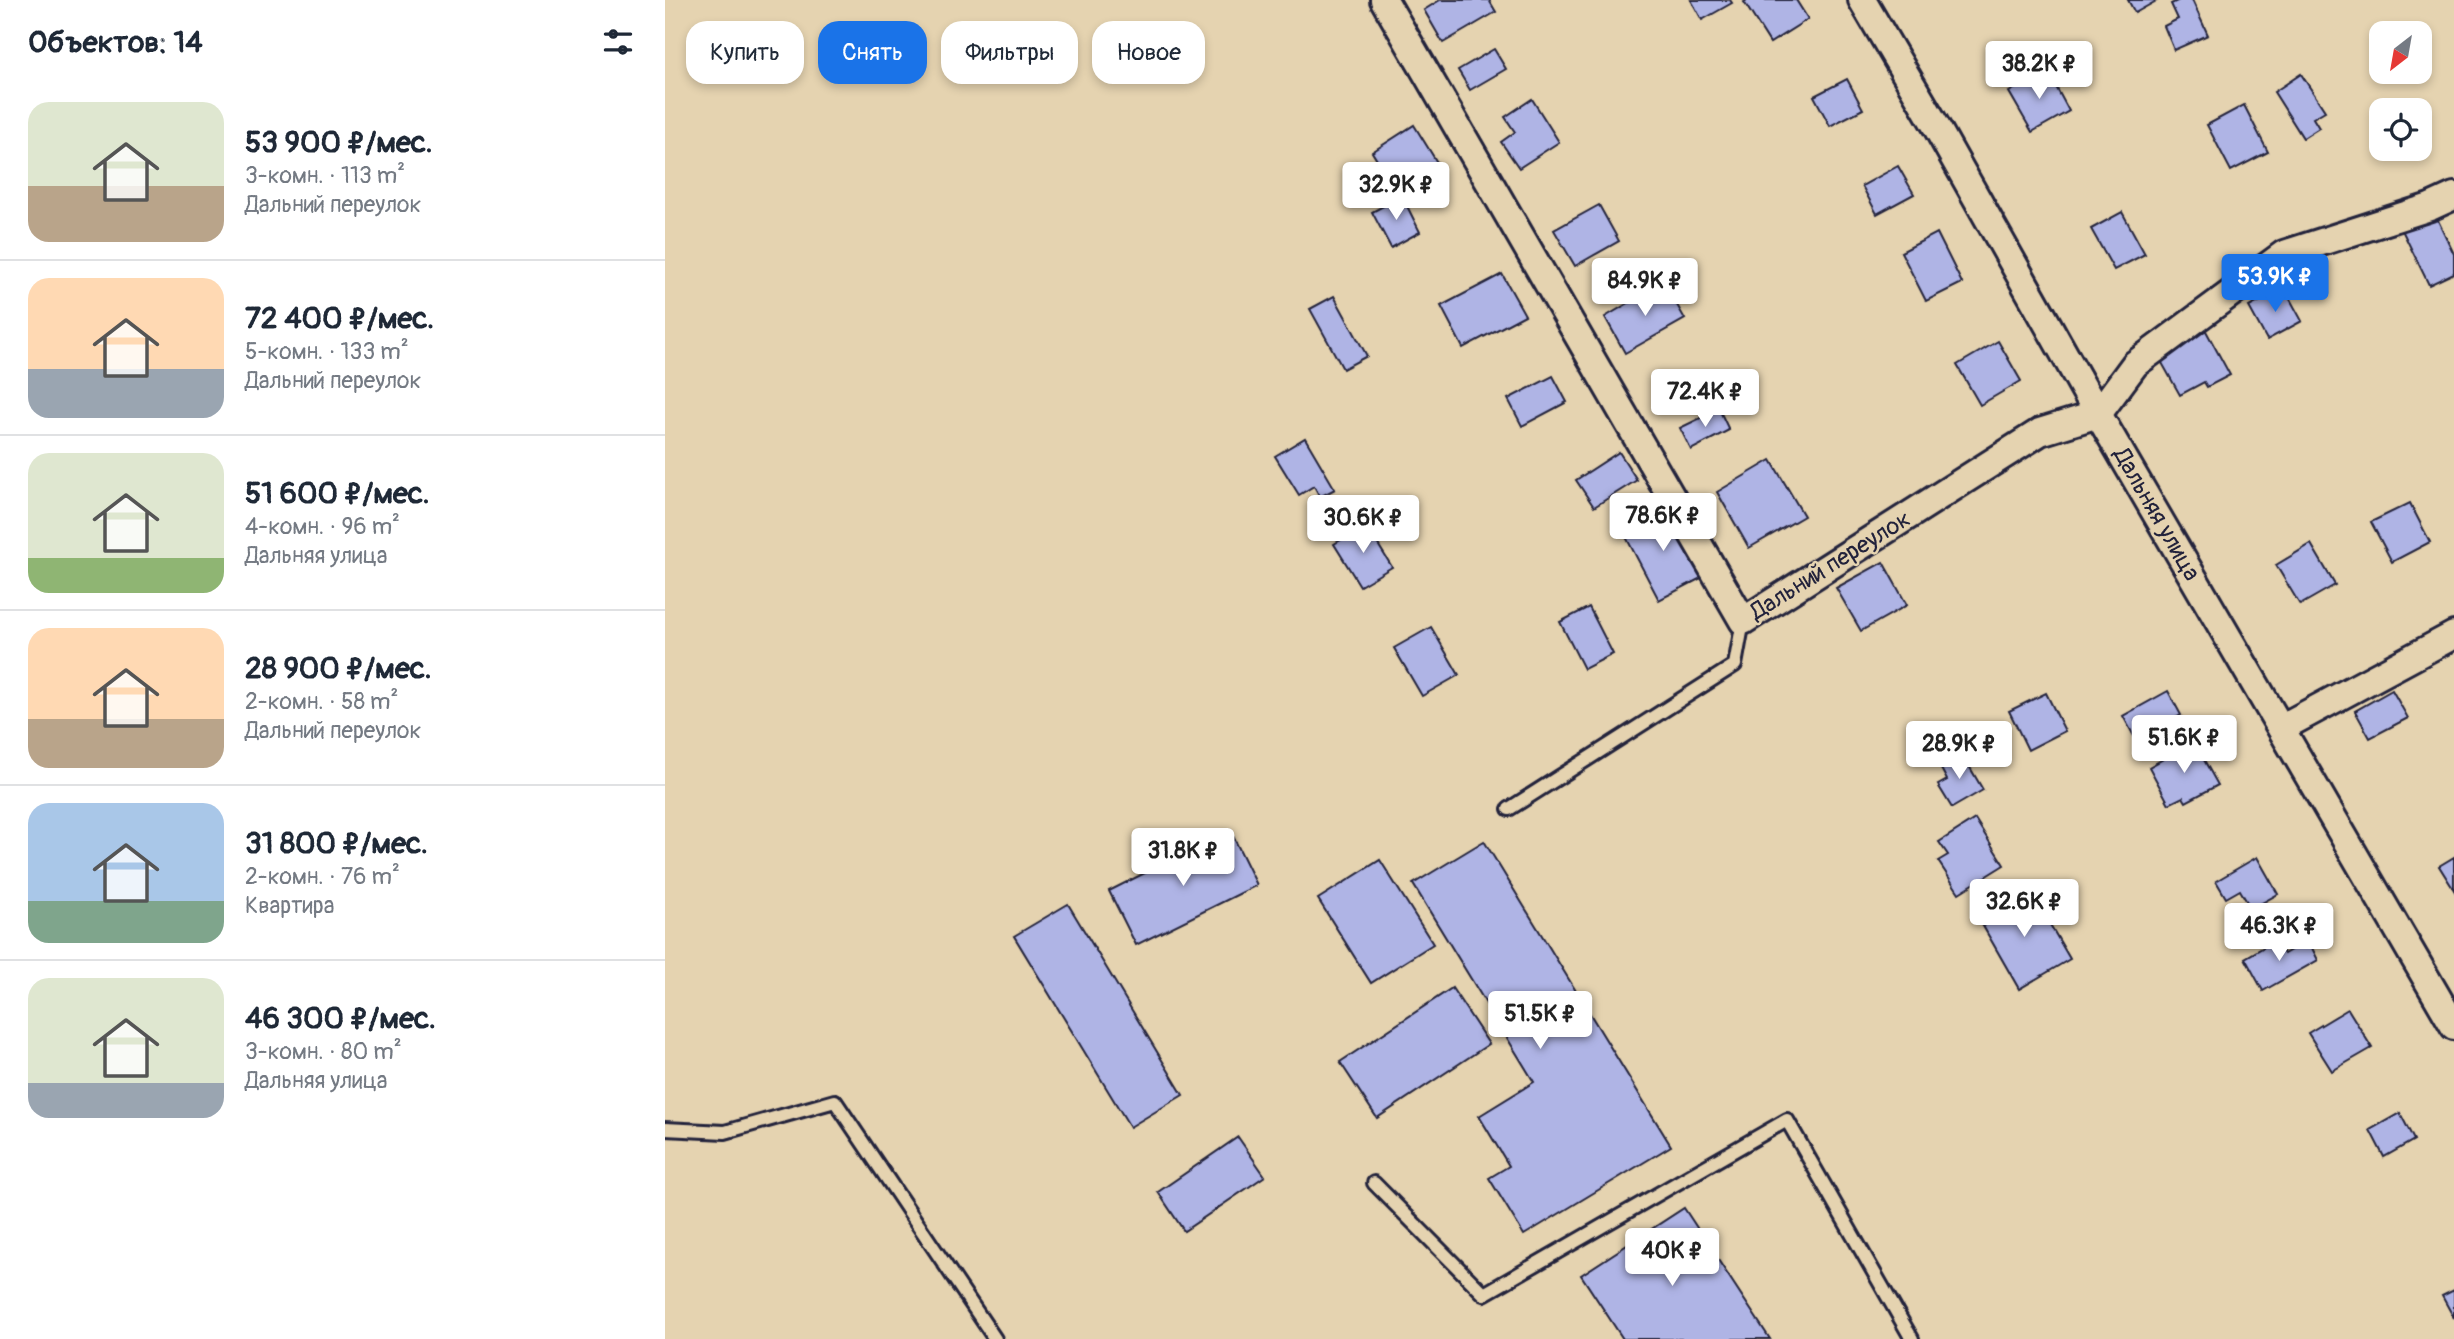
<!DOCTYPE html>
<html lang="ru">
<meta charset="utf-8">
<style>
:root{--surface:#fff;--page:#f2f2f3;--text:#1f2937;--muted:#747a83;--line:#e0e1e3;--accent:#1a73e8}
body{margin:0;font-family:Pangolin,sans-serif;background:var(--page);color:var(--text);height:100vh;display:flex;flex-direction:column;font-size:26px;white-space:nowrap}
*{box-sizing:border-box;margin:0}
p{font-size:23px;color:var(--muted)}
.icon{flex:none;width:38px;height:38px;fill:none;stroke:currentColor;stroke-width:2;stroke-linecap:round;stroke-linejoin:round}
.map{position:relative;flex:1;overflow:hidden}
.sheet{display:flex;flex-direction:column;background:var(--surface);width:665px}
.sheet>*{flex:none}
.hud{position:absolute;left:21px;top:21px;width:665px;height:63px;display:flex;gap:14px}
.needle{width:46px;rotate:211deg}
.buttons{position:absolute;left:1704px;top:21px;display:grid;gap:14px}
.buttons a{display:grid;place-items:center;width:63px;height:63px;border-radius:14px;background:var(--surface);box-shadow:0 4px 10px #0003;font-size:35px}
.price{position:absolute;translate:-50% -60px;padding:0 16px;border-radius:7px;background:#fff;color:#222;font-size:23px;line-height:46px;filter:drop-shadow(0 2px 4px #0008)}
.price::after{content:'';position:absolute;left:50%;top:42px;width:21px;height:16px;margin-left:-10px;background:inherit;clip-path:polygon(0 0,100% 0,50% 100%)}
.price.active{background:var(--accent);color:#fff}
ul{padding:0;list-style:none}
li{display:flex;align-items:center;gap:21px;height:175px;padding:0 28px}
li+li{border-top:2px solid var(--line)}
li span{display:grid;place-items:center;flex:none;width:196px;height:140px;border-radius:21px;color:#555}
li>.icon{margin-inline-start:auto}
span .icon{width:84px;height:84px;fill:#fffc;stroke-width:1}
li b{font-size:30px}
h2{display:flex;justify-content:space-between;align-items:center;height:84px;padding:0 28px;font-size:30px}
.tag{padding:0 24px;border-radius:21px;background:var(--surface);box-shadow:0 4px 10px #0003;font-size:24px;line-height:63px}
.tag.active{background:var(--accent);color:#fff}
main{display:flex;flex:1;min-height:0}
.map>svg:first-child{display:block}
.building{fill:#afb4e5;stroke:#22223b;stroke-width:2}
.lines{fill:none;stroke-linecap:round;stroke-linejoin:round}
.lane-casing{stroke:#22223b;stroke-width:18}
.street-casing{stroke:#22223b;stroke-width:32}
.lane{stroke:#e5d3b0;stroke-width:12}
.street{stroke:#e5d3b0;stroke-width:26}
.labels{text-anchor:middle;stroke-width:5;stroke-linejoin:round;paint-order:stroke}
.street-label{font-size:24px;fill:#22223b;stroke:#e5d3b0}
</style>
<main>
<section class="sheet">
<h2>Объектов: 14<svg class="icon" aria-label="filters" viewBox="0 0 24 24"><path d="M4 7h16M4 17h16"/><circle cx="9" cy="7" r="2"/><circle cx="15" cy="17" r="2"/></svg></h2>
<ul>
<li><span style="background:linear-gradient(#dfe7d0 60%,#b9a48a 0)"><svg class="icon" aria-label="home" viewBox="0 0 24 24"><path d="M3 11l9-7 9 7M6 9v11h12V9"/></svg></span><div><b>53 900 ₽/мес.</b><p>3-комн. · 113 m²</p><p>Дальний переулок</p></div></li>
<li><span style="background:linear-gradient(#ffd9b3 65%,#9aa5b1 0)"><svg class="icon" aria-label="home" viewBox="0 0 24 24"><path d="M3 11l9-7 9 7M6 9v11h12V9"/></svg></span><div><b>72 400 ₽/мес.</b><p>5-комн. · 133 m²</p><p>Дальний переулок</p></div></li>
<li><span style="background:linear-gradient(#dfe7d0 75%,#8fb573 0)"><svg class="icon" aria-label="home" viewBox="0 0 24 24"><path d="M3 11l9-7 9 7M6 9v11h12V9"/></svg></span><div><b>51 600 ₽/мес.</b><p>4-комн. · 96 m²</p><p>Дальняя улица</p></div></li>
<li><span style="background:linear-gradient(#ffd9b3 65%,#b9a48a 0)"><svg class="icon" aria-label="home" viewBox="0 0 24 24"><path d="M3 11l9-7 9 7M6 9v11h12V9"/></svg></span><div><b>28 900 ₽/мес.</b><p>2-комн. · 58 m²</p><p>Дальний переулок</p></div></li>
<li><span style="background:linear-gradient(#a9c7e8 70%,#7fa58c 0)"><svg class="icon" aria-label="home" viewBox="0 0 24 24"><path d="M3 11l9-7 9 7M6 9v11h12V9"/></svg></span><div><b>31 800 ₽/мес.</b><p>2-комн. · 76 m²</p><p>Квартира</p></div></li>
<li><span style="background:linear-gradient(#dfe7d0 75%,#9aa5b1 0)"><svg class="icon" aria-label="home" viewBox="0 0 24 24"><path d="M3 11l9-7 9 7M6 9v11h12V9"/></svg></span><div><b>46 300 ₽/мес.</b><p>3-комн. · 80 m²</p><p>Дальняя улица</p></div></li>
</ul>
</section>
<div class="map">
<svg width="1789" height="1339" viewBox="0 0 1789 1339">
<rect width="100%" height="100%" fill="#e5d3b0"/>
<filter id="ink" filterUnits="userSpaceOnUse"><feTurbulence type="fractalNoise" baseFrequency=".0143" numOctaves="2"/><feDisplacementMap in="SourceGraphic" scale="14" xChannelSelector="R" yChannelSelector="G"/><feConvolveMatrix kernelMatrix="1 2 1 2 8 2 1 2 1" color-interpolation-filters="sRGB"/></filter>
<g filter="url(#ink)">
<g class="building">
<polygon points="775,0 824,0 831,12 778,43 759,10"/>
<polygon points="1026,0 1065,0 1067,3 1037,20"/>
<polygon points="1082,0 1131,0 1143,19 1105,43 1079,2"/>
<polygon points="1463,0 1493,0 1470,13"/>
<polygon points="1514,0 1527,0 1543,35 1509,50 1499,26 1513,19 1506,4"/>
<polygon points="829,49 841,69 805,90 793,70"/>
<polygon points="1382,70 1404,111 1367,132 1344,92"/>
<polygon points="1636,74 1660,111 1648,118 1654,128 1638,138 1609,92"/>
<polygon points="1182,79 1198,109 1165,126 1149,96"/>
<polygon points="867,99 894,142 854,168 836,142 850,132 840,117"/>
<polygon points="1579,105 1603,152 1566,171 1542,125"/>
<polygon points="749,125 773,164 731,191 707,152"/>
<polygon points="1233,166 1249,194 1212,214 1197,186"/>
<polygon points="737,196 755,232 726,248 707,212"/>
<polygon points="934,205 954,241 910,266 889,230"/>
<polygon points="1457,212 1480,254 1449,270 1426,229"/>
<polygon points="1769,212 1789,254 1789,273 1764,285 1736,228"/>
<polygon points="1272,233 1297,283 1261,301 1236,252"/>
<polygon points="837,274 860,315 798,348 776,306"/>
<polygon points="999,282 1020,319 960,353 940,317"/>
<polygon points="1619,288 1637,321 1602,340 1584,307"/>
<polygon points="669,296 702,356 678,369 645,309"/>
<polygon points="1540,329 1565,375 1542,387 1539,382 1515,395 1492,354"/>
<polygon points="1333,341 1356,381 1315,405 1292,365"/>
<polygon points="888,376 902,402 857,426 843,399"/>
<polygon points="1054,409 1064,430 1026,450 1015,428"/>
<polygon points="640,438 670,489 655,497 649,486 634,495 610,456"/>
<polygon points="954,452 972,480 929,507 911,480"/>
<polygon points="1106,460 1139,516 1084,548 1052,492"/>
<polygon points="997,503 1038,577 994,600 961,537 980,527 974,515"/>
<polygon points="1745,503 1765,542 1727,562 1706,522"/>
<polygon points="701,525 727,567 695,586 669,544"/>
<polygon points="1646,544 1670,585 1635,605 1611,565"/>
<polygon points="1218,562 1242,605 1196,631 1171,588"/>
<polygon points="924,607 948,654 919,669 895,622"/>
<polygon points="766,627 794,675 757,696 729,648"/>
<polygon points="1727,690 1743,718 1705,738 1690,711"/>
<polygon points="1503,691 1516,715 1471,740 1458,716"/>
<polygon points="1381,693 1400,731 1363,750 1344,711"/>
<polygon points="1529,742 1553,785 1521,802 1518,797 1504,804 1484,767"/>
<polygon points="1296,752 1318,790 1287,808 1273,785 1282,780 1274,765"/>
<polygon points="1310,819 1339,865 1294,893 1273,861 1283,855 1274,842"/>
<polygon points="565,830 592,885 471,945 444,891"/>
<polygon points="819,841 1006,1146 859,1235 824,1178 844,1166 814,1116 869,1082 748,884"/>
<polygon points="1592,857 1613,894 1586,909 1575,890 1561,898 1551,881"/>
<polygon points="1789,857 1789,890 1774,866"/>
<polygon points="715,860 768,944 706,983 653,899"/>
<polygon points="1365,890 1405,959 1354,989 1314,919"/>
<polygon points="403,904 518,1095 465,1127 349,936"/>
<polygon points="1611,940 1619,954 1643,940 1653,960 1598,991 1580,958"/>
<polygon points="787,988 824,1044 712,1118 675,1062"/>
<polygon points="1683,1009 1707,1048 1667,1071 1643,1033"/>
<polygon points="1735,1113 1749,1140 1719,1157 1705,1130"/>
<polygon points="573,1137 600,1176 519,1231 493,1192"/>
<polygon points="1019,1208 1105,1339 958,1339 916,1275"/>
<polygon points="1789,1290 1789,1318 1777,1296"/>
</g>
<g class="lines">
<g class="lane-casing">
<g id="lane">
<polyline points="844,809 1070,665 1078,621"/>
<polyline points="0,1129 60,1132 170,1101 330,1339"/>
<polyline points="709,1183 819,1294 1122,1120 1247,1339"/>
</g>
</g>
<g class="street-casing">
<g id="street">
<polyline points="719,0 1078,621 1375,432 1433,414 1470,364 1619,254 1765,207 1789,196"/>
<polyline points="1197,0 1271,126 1433,414 1789,1026"/>
<polyline points="1616,728 1789,635"/>
</g>
</g>
<use href="#lane" class="lane"/>
<use href="#street" class="street"/>
</g>
</g>
<g class="labels">
<g class="street-label">
<text transform="translate(1492 514) rotate(60)" y="8">Дальняя улица</text>
<text transform="translate(1165 565) rotate(-32)" y="8">Дальний переулок</text>
</g>
</g>
</svg>
<div class="buttons">
<a><svg class="needle" viewBox="-14 -14 28 28"><path d="M0-13l5 13h-10z" fill="#e53935"/><path d="M0 13l5-13h-10z" fill="#747a83"/></svg></a>
<a><svg class="icon" aria-label="locate" viewBox="0 0 24 24"><circle cx="12" cy="12" r="6"/><path d="M12 2v4M12 18v4M2 12h4M18 12h4"/></svg></a>
</div>
<b class="price" style="left:1374px;top:101px">38.2K ₽</b>
<b class="price" style="left:731px;top:222px">32.9K ₽</b>
<b class="price active" style="left:1610px;top:314px">53.9K ₽</b>
<b class="price" style="left:980px;top:318px">84.9K ₽</b>
<b class="price" style="left:1040px;top:429px">72.4K ₽</b>
<b class="price" style="left:998px;top:553px">78.6K ₽</b>
<b class="price" style="left:698px;top:555px">30.6K ₽</b>
<b class="price" style="left:1519px;top:775px">51.6K ₽</b>
<b class="price" style="left:1294px;top:781px">28.9K ₽</b>
<b class="price" style="left:518px;top:888px">31.8K ₽</b>
<b class="price" style="left:1359px;top:939px">32.6K ₽</b>
<b class="price" style="left:1614px;top:963px">46.3K ₽</b>
<b class="price" style="left:875px;top:1051px">51.5K ₽</b>
<b class="price" style="left:1007px;top:1288px">40K ₽</b>
<div class="hud">
<a class="tag">Купить</a>
<a class="tag active">Снять</a>
<a class="tag">Фильтры</a>
<a class="tag">Новое</a>
</div>
</div>
</main>
